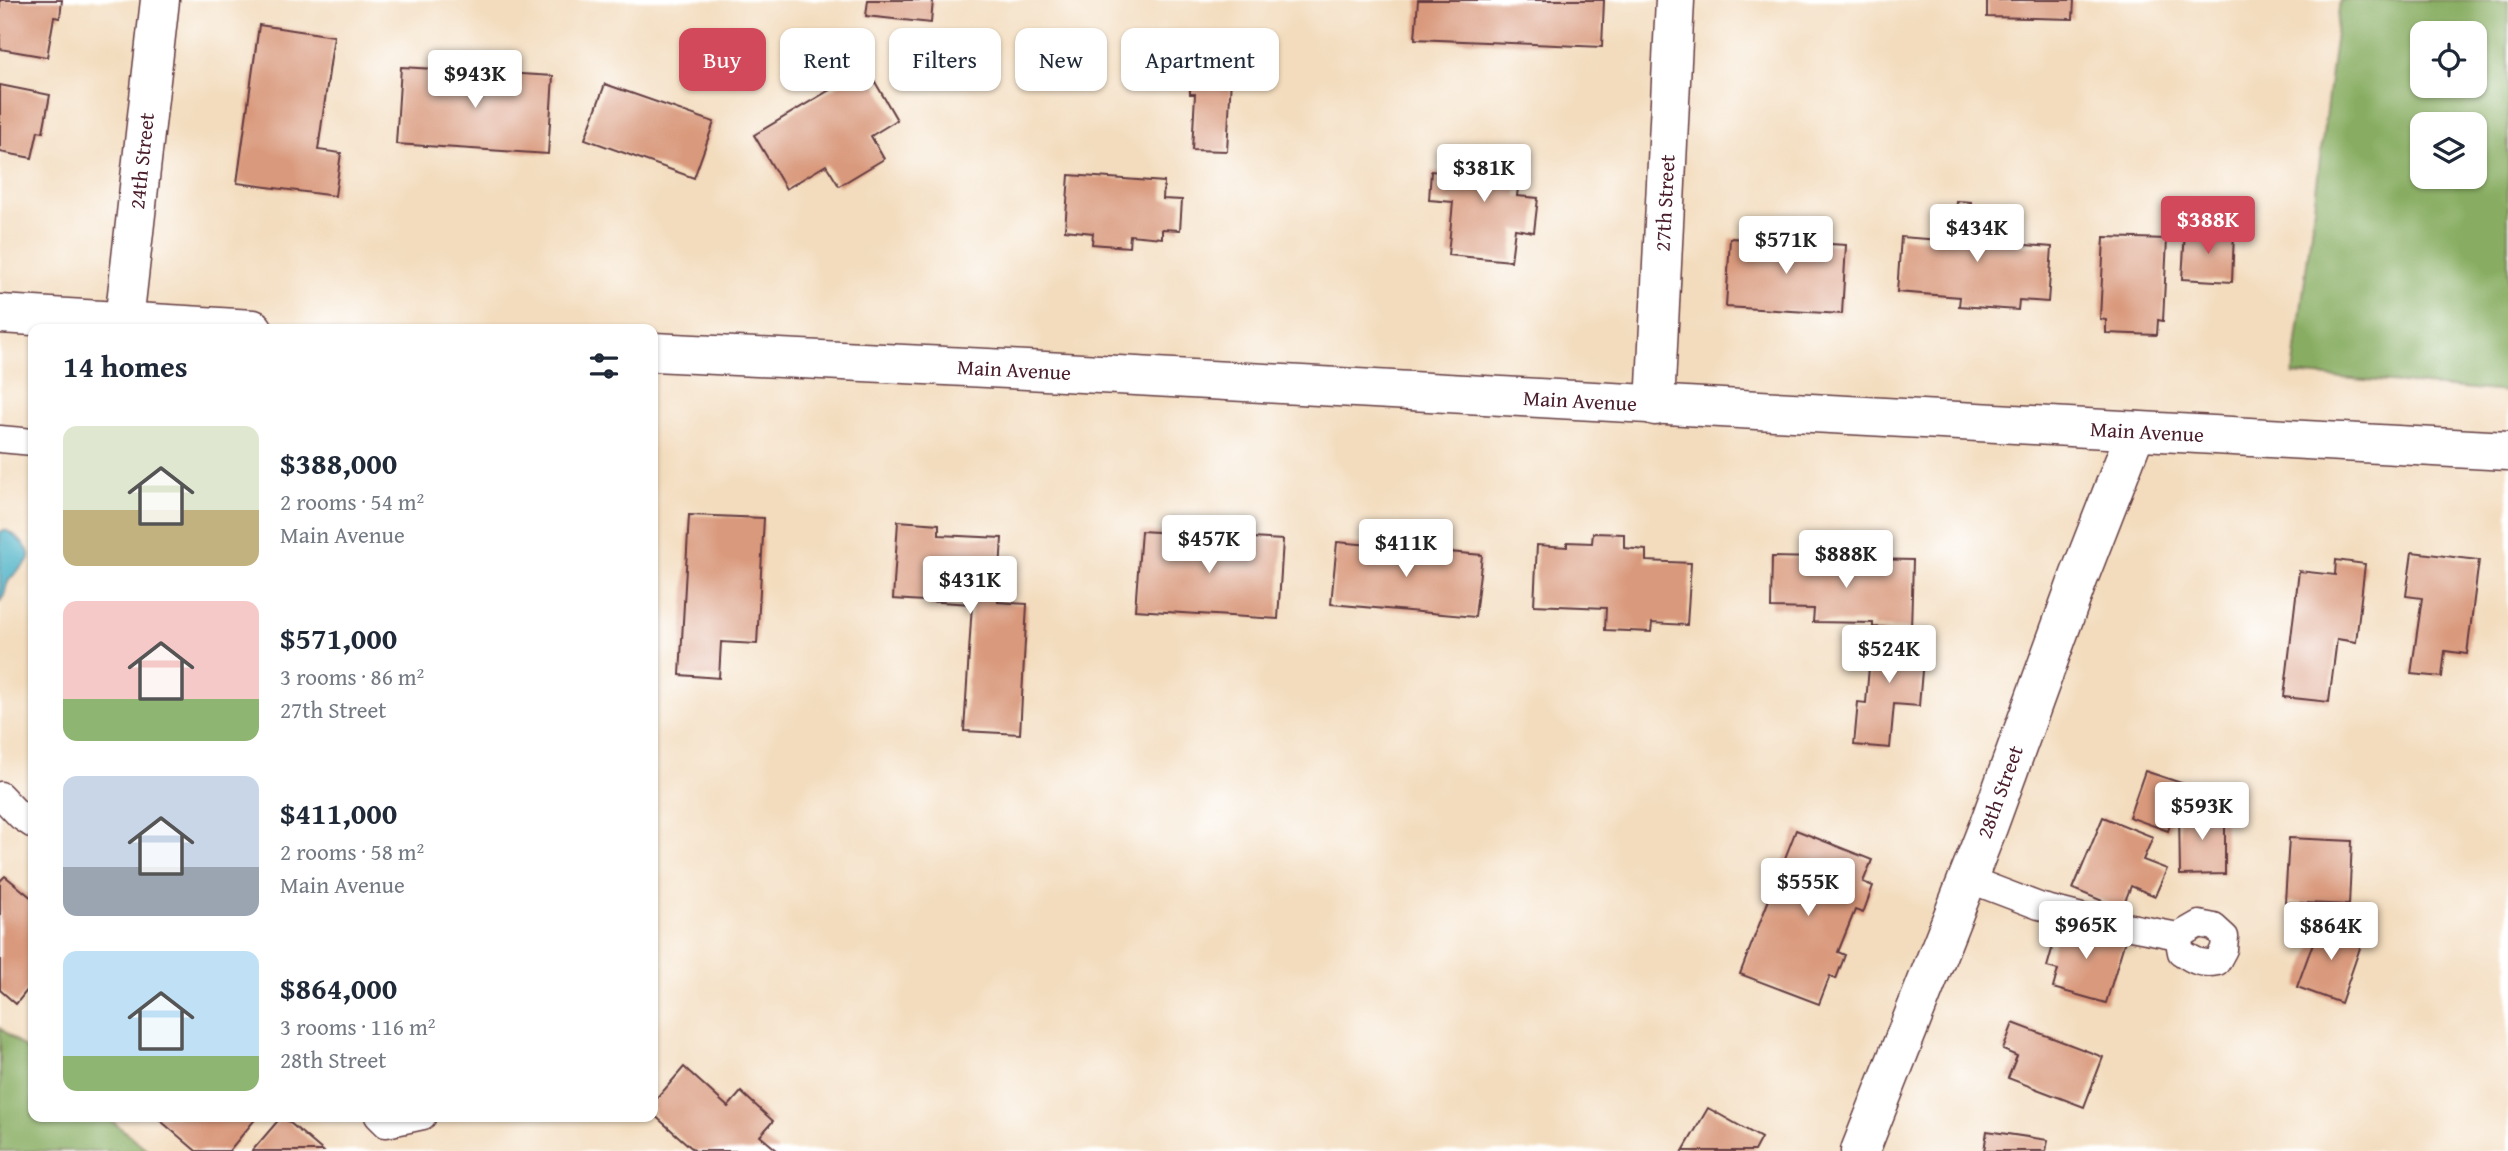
<!DOCTYPE html>
<meta charset="utf-8">
<style>
:root{--surface:#fff;--page:#f6f6f7;--text:#1f2937;--muted:#747a83;--accent:#d1495b}
body{margin:0;font-family:"Gentium Book Plus",serif;background:var(--page);color:var(--text);height:100vh;display:flex;flex-direction:column;font-size:26px;white-space:nowrap}
*{box-sizing:border-box;margin:0}
p{font-size:23px;color:var(--muted)}
.icon{flex:none;width:38px;height:38px;fill:none;stroke:currentColor;stroke-width:2;stroke-linecap:round;stroke-linejoin:round}
.map{position:relative;flex:1;overflow:hidden}
.panel{position:absolute;left:28px;top:324px;width:630px;height:798px;display:flex;flex-direction:column;background:var(--surface);border-radius:14px;box-shadow:0 2px 5px #0004}
.panel>*{flex:none}
.guide{position:absolute;left:679px;top:28px;width:665px;height:63px;display:flex;gap:14px}
.fabs{position:absolute;left:2410px;top:21px;display:grid;gap:14px}
.fabs a{display:grid;place-items:center;width:77px;height:77px;border-radius:14px;background:var(--surface);box-shadow:0 2px 5px #0004;font-size:35px}
.price{position:absolute;translate:-50% -60px;padding:0 16px;border-radius:7px;background:#fff;color:#222;font-size:23px;line-height:46px;filter:drop-shadow(0 2px 4px #0008)}
.price::after{content:'';position:absolute;left:50%;top:42px;width:21px;height:16px;margin-left:-10px;background:inherit;clip-path:polygon(0 0,100% 0,50% 100%)}
.price.selected{background:var(--accent);color:#fff}
ul{padding:0;list-style:none}
li{display:flex;align-items:center;gap:21px;height:175px;padding:0 35px}
li span{display:grid;place-items:center;flex:none;width:196px;height:140px;border-radius:14px;color:#555}
li>.icon{margin-inline-start:auto}
span .icon{width:84px;height:84px;fill:#fffc;stroke-width:1}
li b{font-size:30px}
h2{display:flex;justify-content:space-between;align-items:center;height:84px;padding:0 35px;font-size:30px}
.pill{padding:0 24px;border-radius:14px;background:var(--surface);box-shadow:0 2px 5px #0004;font-size:24px;line-height:63px}
.pill.selected{background:var(--accent);color:#fff}
.map>svg:first-child{display:block}
.forest{fill:#88ad62;stroke:#696646;stroke-width:2;fill-rule:evenodd}
.water{fill:#43adc2;stroke:#466676;stroke-width:2}
.building{fill:#d9997c}
.lines{fill:none;stroke-linecap:round;stroke-linejoin:round}
.service-casing{stroke:#633b41;stroke-width:29}
.minor-casing{stroke:#633b41;stroke-width:41}
.secondary-casing{stroke:#633b41;stroke-width:41}
.service{stroke:#fff;stroke-width:26}
.minor{stroke:#fff;stroke-width:38}
.secondary{stroke:#fff;stroke-width:38}
.labels{text-anchor:middle;stroke-width:5;stroke-linejoin:round;paint-order:stroke}
.street-label{font-size:21px;fill:#4a1f2b;stroke:#fff}
</style>
<div class="map">
<svg width="2508" height="1151" viewBox="0 0 2508 1151">
<rect width="100%" height="100%" fill="#fff"/>
<filter id="ink" filterUnits="userSpaceOnUse"><feTurbulence type="fractalNoise" baseFrequency=".0143" numOctaves="2"/><feDisplacementMap in="SourceGraphic" scale="14" xChannelSelector="R" yChannelSelector="G"/><feConvolveMatrix kernelMatrix="1 2 1 2 8 2 1 2 1" color-interpolation-filters="sRGB"/></filter>
<filter id="wash" filterUnits="userSpaceOnUse"><feTurbulence type="fractalNoise" baseFrequency=".00686" numOctaves="4" result="noise"/><feDisplacementMap in="SourceGraphic" scale="28" xChannelSelector="R" yChannelSelector="G"/><feGaussianBlur stdDeviation="1.57" result="paint"/><feColorMatrix in="noise" values="0 0 0 0 0 0 0 0 0 0 0 0 0 0 0 0 0 1.4 0 .05"/><feComposite in="paint" operator="in"/></filter>
<g filter="url(#wash)">
<rect width="100%" height="100%" fill="#f3dcbd"/>
<g class="forest">
<path d="M2340 0H2508V392L2293 374ZM2474 33V86H2422V33ZM2474 124V177H2422V124Z"/>
<polygon points="0,1028 33,1055 33,1116 107,1117 149,1151 0,1151"/>
</g>
<path class="water" d="M4 530C12 532 17 537 22 543 42 562 15 568 8 582 4 590 6 596 0 602V532Z"/>
<g id="blocks">
<g class="building">
<polygon points="0,0 62,0 60,18 54,17 47,57 0,49"/>
<polygon points="868,0 933,0 931,23 866,16"/>
<polygon points="1418,0 1604,0 1602,47 1415,39"/>
<polygon points="1987,0 2074,0 2073,19 1987,17"/>
<polygon points="259,25 334,36 318,150 341,153 335,196 237,183"/>
<polygon points="401,67 553,76 548,154 396,144"/>
<polygon points="867,68 897,120 871,136 884,159 839,186 826,165 786,189 754,135"/>
<polygon points="1190,75 1231,77 1227,151 1192,150 1195,94 1190,94"/>
<polygon points="605,84 714,122 694,178 585,139"/>
<polygon points="0,85 50,95 43,132 38,131 32,158 0,152"/>
<polygon points="1452,149 1522,156 1517,196 1538,198 1534,232 1515,229 1511,261 1448,255 1453,202 1429,200 1431,171 1450,173"/>
<polygon points="1069,175 1164,182 1163,199 1182,200 1180,230 1162,229 1162,238 1130,235 1129,247 1092,244 1093,233 1065,230"/>
<polygon points="1957,201 1971,202 1970,213 2015,217 2013,244 2052,247 2048,302 2019,300 2018,310 1959,306 1960,297 1897,292 1901,237 1954,241"/>
<polygon points="2185,231 2234,233 2232,282 2182,279"/>
<polygon points="2104,237 2167,239 2163,321 2158,320 2157,335 2106,333 2106,320 2100,319"/>
<polygon points="1730,238 1846,245 1842,314 1726,307"/>
<polygon points="689,515 764,518 757,644 721,642 719,678 680,675"/>
<polygon points="898,521 939,524 939,535 1002,538 998,602 1027,604 1020,734 964,731 972,604 893,599"/>
<polygon points="1141,531 1283,540 1278,619 1135,610"/>
<polygon points="1593,533 1624,534 1624,548 1646,550 1646,561 1691,563 1687,625 1652,623 1651,632 1605,630 1606,608 1534,605 1537,545 1567,547 1567,542 1592,543"/>
<polygon points="1337,542 1482,555 1475,617 1331,604"/>
<polygon points="2412,552 2479,560 2467,654 2445,651 2442,677 2411,674 2422,598 2406,596"/>
<polygon points="1772,557 1913,560 1911,629 1873,627 1873,623 1813,622 1814,609 1771,608"/>
<polygon points="2336,560 2365,564 2356,642 2337,639 2329,702 2284,697 2299,571 2335,575"/>
<polygon points="1872,631 1925,635 1919,706 1894,704 1890,748 1854,745 1858,702 1866,703"/>
<polygon points="2145,771 2184,784 2168,831 2129,817"/>
<polygon points="2225,809 2225,874 2180,875 2179,810"/>
<polygon points="2103,817 2153,837 2143,860 2167,869 2155,896 2131,886 2122,909 2073,889"/>
<polygon points="1796,830 1872,860 1863,882 1873,886 1863,913 1855,910 1838,952 1845,955 1836,979 1830,976 1819,1004 1740,974"/>
<polygon points="2289,838 2352,841 2349,905 2285,902"/>
<polygon points="5,876 33,899 33,983 16,1004 0,990 0,881"/>
<polygon points="2072,921 2126,937 2106,1003 2053,988 2058,970 2047,967 2056,935 2066,938"/>
<polygon points="2321,921 2364,936 2341,1003 2297,987"/>
<polygon points="2013,1023 2103,1057 2084,1107 2008,1078 2017,1056 2003,1050"/>
<polygon points="684,1067 728,1107 741,1092 773,1121 760,1136 778,1151 695,1151 653,1114 653,1103"/>
<polygon points="1708,1108 1761,1138 1754,1151 1683,1151"/>
<polygon points="155,1116 258,1116 229,1151 196,1151"/>
<polygon points="282,1116 323,1151 252,1151"/>
<polygon points="1987,1131 2048,1140 2046,1151 1984,1151"/>
</g>
</g>
</g>
<g filter="url(#ink)">
<use href="#blocks" fill-opacity="0" stroke="#633b41" stroke-width="2"/>
<g class="lines">
<g class="service-casing">
<g id="service">
<polyline points="0,439 33,442"/>
<polyline points="0,795 21,817 33,825"/>
<path d="M1968 879 2039 906 2094 920 2178 936 2199 924 2214 927 2225 937 2224 949 2217 962C2202 965 2194 961 2181 952L2178 936"/>
<polyline points="378,1116 386,1124 423,1116"/>
</g>
</g>
<g class="minor-casing">
<g id="minor">
<polyline points="124,321 160,0"/>
<polyline points="1655,406 1675,0"/>
<polyline points="1860,1151 1988,827 2079,577 2136,431"/>
</g>
</g>
<g class="secondary-casing">
<g id="secondary">
<polyline points="0,314 253,329"/>
<polyline points="653,352 1008,369 2508,451"/>
</g>
</g>
<use href="#service" class="service"/>
<use href="#minor" class="minor"/>
<use href="#secondary" class="secondary"/>
</g>
</g>
<g class="labels">
<g class="street-label">
<text transform="translate(142 161) rotate(-84)" y="7">24th Street</text>
<text transform="translate(1665 203) rotate(-87)" y="7">27th Street</text>
<text transform="translate(1014 370) rotate(3)" y="7">Main Avenue</text>
<text transform="translate(1580 401) rotate(3)" y="7">Main Avenue</text>
<text transform="translate(2147 432) rotate(3)" y="7">Main Avenue</text>
<text transform="translate(2000 792) rotate(-70)" y="7">28th Street</text>
</g>
</g>
</svg>
<div class="fabs">
<a><svg class="icon" aria-label="locate" viewBox="0 0 24 24"><circle cx="12" cy="12" r="6"/><path d="M12 2v4M12 18v4M2 12h4M18 12h4"/></svg></a>
<a><svg class="icon" aria-label="layers" viewBox="0 0 24 24"><path d="M12 4l9 5-9 5-9-5zM3 14l9 5 9-5"/></svg></a>
</div>
<b class="price" style="left:475px;top:110px">$943K</b>
<b class="price" style="left:1484px;top:204px">$381K</b>
<b class="price selected" style="left:2208px;top:256px">$388K</b>
<b class="price" style="left:1977px;top:264px">$434K</b>
<b class="price" style="left:1786px;top:276px">$571K</b>
<b class="price" style="left:1209px;top:575px">$457K</b>
<b class="price" style="left:1406px;top:579px">$411K</b>
<b class="price" style="left:1846px;top:590px">$888K</b>
<b class="price" style="left:970px;top:616px">$431K</b>
<b class="price" style="left:1889px;top:685px">$524K</b>
<b class="price" style="left:2202px;top:842px">$593K</b>
<b class="price" style="left:1808px;top:918px">$555K</b>
<b class="price" style="left:2086px;top:961px">$965K</b>
<b class="price" style="left:2331px;top:962px">$864K</b>
<div class="guide">
<a class="pill selected">Buy</a>
<a class="pill">Rent</a>
<a class="pill">Filters</a>
<a class="pill">New</a>
<a class="pill">Apartment</a>
</div>
<section class="panel">
<h2>14 homes<svg class="icon" aria-label="filters" viewBox="0 0 24 24"><path d="M4 7h16M4 17h16"/><circle cx="9" cy="7" r="2"/><circle cx="15" cy="17" r="2"/></svg></h2>
<ul>
<li><span style="background:linear-gradient(#dfe7d0 60%,#c2b280 0)"><svg class="icon" aria-label="home" viewBox="0 0 24 24"><path d="M3 11l9-7 9 7M6 9v11h12V9"/></svg></span><div><b>$388,000</b><p>2 rooms · 54 m²</p><p>Main Avenue</p></div></li>
<li><span style="background:linear-gradient(#f6c9c9 70%,#8fb573 0)"><svg class="icon" aria-label="home" viewBox="0 0 24 24"><path d="M3 11l9-7 9 7M6 9v11h12V9"/></svg></span><div><b>$571,000</b><p>3 rooms · 86 m²</p><p>27th Street</p></div></li>
<li><span style="background:linear-gradient(#c9d6e8 65%,#9aa5b1 0)"><svg class="icon" aria-label="home" viewBox="0 0 24 24"><path d="M3 11l9-7 9 7M6 9v11h12V9"/></svg></span><div><b>$411,000</b><p>2 rooms · 58 m²</p><p>Main Avenue</p></div></li>
<li><span style="background:linear-gradient(#bfe0f5 75%,#8fb573 0)"><svg class="icon" aria-label="home" viewBox="0 0 24 24"><path d="M3 11l9-7 9 7M6 9v11h12V9"/></svg></span><div><b>$864,000</b><p>3 rooms · 116 m²</p><p>28th Street</p></div></li>
</ul>
</section>
</div>
